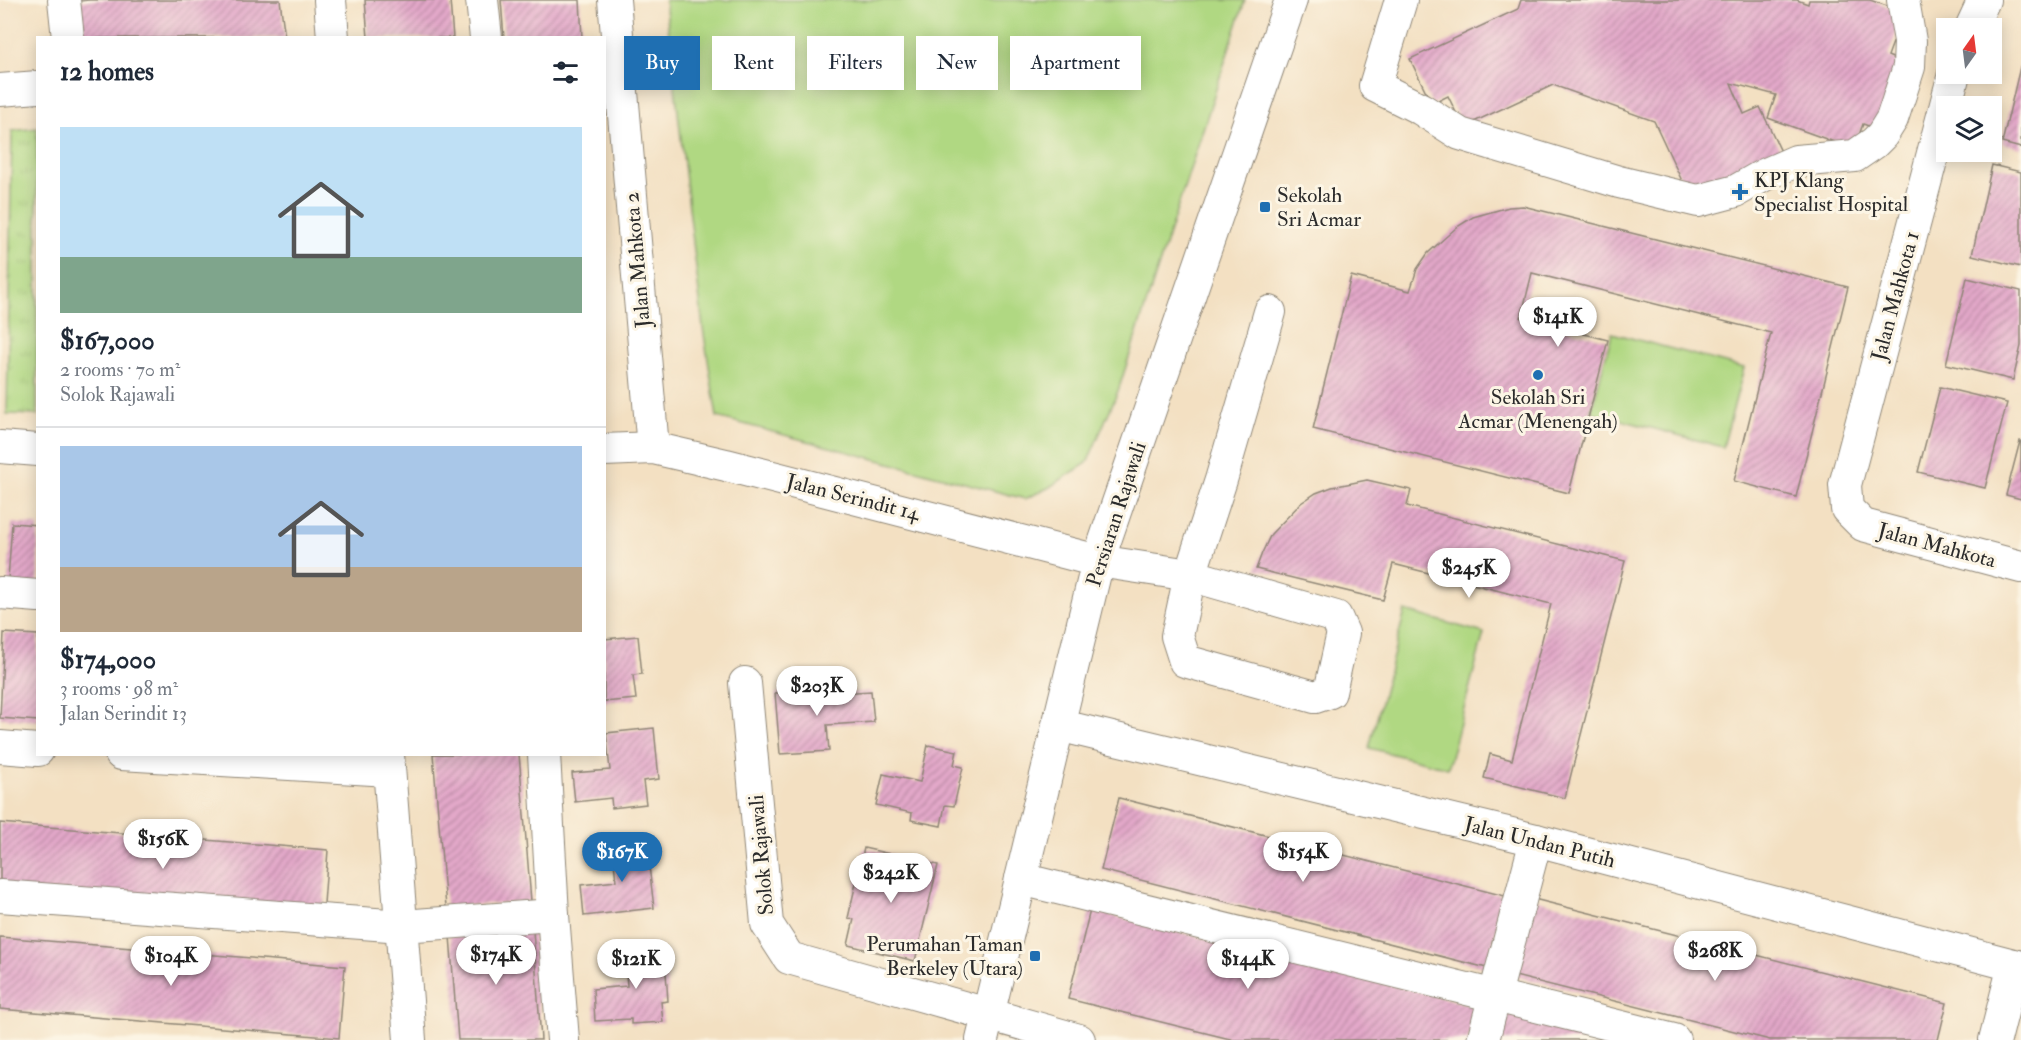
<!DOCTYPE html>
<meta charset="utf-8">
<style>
:root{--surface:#fff;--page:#f2f2f3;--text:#1f2937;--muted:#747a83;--line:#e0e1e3;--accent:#1f6fb2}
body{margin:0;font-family:"IM FELL Double Pica",serif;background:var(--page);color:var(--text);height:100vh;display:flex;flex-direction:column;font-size:22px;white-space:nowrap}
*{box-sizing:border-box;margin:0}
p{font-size:20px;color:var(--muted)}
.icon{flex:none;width:33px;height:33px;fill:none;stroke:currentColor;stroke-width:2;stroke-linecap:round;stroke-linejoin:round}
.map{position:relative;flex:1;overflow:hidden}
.panel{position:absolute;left:36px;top:36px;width:570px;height:720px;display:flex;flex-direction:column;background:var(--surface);border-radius:0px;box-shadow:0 3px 15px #0003}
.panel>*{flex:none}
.guide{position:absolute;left:624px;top:36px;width:570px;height:54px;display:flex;gap:12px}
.needle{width:39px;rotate:14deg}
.controls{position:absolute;left:1936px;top:18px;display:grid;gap:12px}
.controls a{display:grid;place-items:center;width:66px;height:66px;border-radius:0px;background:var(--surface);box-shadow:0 3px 15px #0003;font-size:30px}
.price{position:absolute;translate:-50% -51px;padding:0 14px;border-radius:21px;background:#fff;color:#222;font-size:20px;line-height:39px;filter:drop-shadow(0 2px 3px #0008)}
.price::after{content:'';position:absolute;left:50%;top:36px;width:18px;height:14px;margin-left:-9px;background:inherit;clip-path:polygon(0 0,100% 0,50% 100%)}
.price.on{background:var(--accent);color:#fff}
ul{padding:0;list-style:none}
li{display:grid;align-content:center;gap:12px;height:318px;padding:0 24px}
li+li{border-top:2px solid var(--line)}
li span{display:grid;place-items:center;height:186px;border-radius:0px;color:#555}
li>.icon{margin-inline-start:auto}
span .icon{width:108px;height:108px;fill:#fffc;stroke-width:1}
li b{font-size:26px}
h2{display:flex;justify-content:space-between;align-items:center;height:72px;padding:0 24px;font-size:26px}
.pill{padding:0 21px;border-radius:0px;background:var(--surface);box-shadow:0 3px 15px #0003;font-size:21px;line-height:54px}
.pill.on{background:var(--accent);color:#fff}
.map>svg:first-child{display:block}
.grass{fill:#b0d882;stroke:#6e8256;stroke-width:1.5}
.park{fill:url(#park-tufts);stroke:#6e8256;stroke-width:1.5}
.building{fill:url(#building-hatch)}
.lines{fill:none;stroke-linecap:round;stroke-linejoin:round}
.minor-casing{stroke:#8f8676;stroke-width:34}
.minor{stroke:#fff;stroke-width:32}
.poi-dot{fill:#1f6fb2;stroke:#fcf5e5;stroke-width:2}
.labels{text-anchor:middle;stroke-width:6;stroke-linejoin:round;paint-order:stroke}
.poi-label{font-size:21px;fill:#2b2b2b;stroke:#fcf5e5;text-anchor:start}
.street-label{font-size:21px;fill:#2b2b2b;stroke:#fcf5e5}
</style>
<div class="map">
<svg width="2021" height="1040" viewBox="0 0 2021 1040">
<defs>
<pattern id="park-tufts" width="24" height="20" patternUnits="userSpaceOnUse" patternTransform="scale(1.5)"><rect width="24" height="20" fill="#b0d882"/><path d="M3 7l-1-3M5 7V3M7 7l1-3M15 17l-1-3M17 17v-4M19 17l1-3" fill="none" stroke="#98ba70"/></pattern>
<pattern id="building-hatch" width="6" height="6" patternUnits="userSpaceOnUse" patternTransform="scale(1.5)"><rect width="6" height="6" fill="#e3a8c9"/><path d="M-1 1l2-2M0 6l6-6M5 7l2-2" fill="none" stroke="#b889a3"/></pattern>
</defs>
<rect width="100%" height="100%" fill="#fcf5e5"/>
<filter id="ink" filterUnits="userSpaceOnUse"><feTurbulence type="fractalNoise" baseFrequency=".0167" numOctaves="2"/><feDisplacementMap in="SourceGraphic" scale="12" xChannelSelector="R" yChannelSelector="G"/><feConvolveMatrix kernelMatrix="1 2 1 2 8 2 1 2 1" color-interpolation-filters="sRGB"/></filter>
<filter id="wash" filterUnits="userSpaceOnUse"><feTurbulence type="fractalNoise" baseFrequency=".008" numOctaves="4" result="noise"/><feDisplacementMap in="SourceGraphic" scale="24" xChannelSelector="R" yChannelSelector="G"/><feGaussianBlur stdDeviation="1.35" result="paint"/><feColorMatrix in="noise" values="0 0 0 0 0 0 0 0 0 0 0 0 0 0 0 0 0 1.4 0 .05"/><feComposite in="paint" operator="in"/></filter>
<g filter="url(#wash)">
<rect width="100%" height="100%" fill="#f3e0c2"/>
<g class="grass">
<polygon points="665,0 1245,0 1118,391 1087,463 1048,488 1025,499 717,417 703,328"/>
<polygon points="1612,333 1744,368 1723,447 1591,412"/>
<polygon points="1405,611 1484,633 1448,768 1369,748"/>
</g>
<polygon class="park" points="37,128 37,415 7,414 12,131"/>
<g id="blocks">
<g class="building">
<polygon points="89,0 280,0 285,38 84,38 79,1"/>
<polygon points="365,0 450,0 453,38 368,38"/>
<polygon points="501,0 580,0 582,38 504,38"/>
<polygon points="1521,0 1797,0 1808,4 1809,0 1870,0 1904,12 1888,56 1897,60 1883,131 1863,124 1854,149 1768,118 1776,95 1731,83 1744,114 1760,107 1783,156 1690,198 1654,121 1553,85 1463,127 1448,96 1432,104 1410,59 1518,9"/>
<polygon points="2020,67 2021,68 2021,148 2002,143"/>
<polygon points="1992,165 2021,172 2021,267 1972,255"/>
<polygon points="1523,206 1848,287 1796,497 1734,481 1771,333 1532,273 1521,318 1608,340 1569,493 1313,429 1351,276 1410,291 1417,269 1428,253 1457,227 1473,217 1509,207"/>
<polygon points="1967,278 2021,291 2021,346 2013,380 1946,364"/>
<polygon points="1940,387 2007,403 1985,488 1918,472"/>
<polygon points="2020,441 2021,441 2021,499 2006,495"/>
<polygon points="1367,480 1411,490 1407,506 1625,561 1565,798 1484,778 1490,754 1512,760 1551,604 1393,564 1383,600 1256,569 1262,553 1271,534 1301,503 1316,493 1332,487"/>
<polygon points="12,523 38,525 38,610 6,608"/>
<polygon points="4,633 38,635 38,721 0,718"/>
<polygon points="638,636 642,674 633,675 636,699 604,702 604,639"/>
<polygon points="825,689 825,694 871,691 874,722 827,725 829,751 780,754 775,693"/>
<polygon points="654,728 659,779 643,781 646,804 612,808 611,798 575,802 572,773 610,770 606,733"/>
<polygon points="928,745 957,751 954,765 963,767 954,806 945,805 941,826 911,820 912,813 876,805 883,774 920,782"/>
<polygon points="433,754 519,754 531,901 446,907"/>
<polygon points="1119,798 1505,896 1487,968 1101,870"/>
<polygon points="0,823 328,850 323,917 0,891"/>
<polygon points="646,840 654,908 584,916 581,885 616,881 612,844"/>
<polygon points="864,848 938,865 915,961 848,945 854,919 848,918"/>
<polygon points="1534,899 1947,1003 1938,1040 1770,1040 1515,976"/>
<polygon points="1090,910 1476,1006 1468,1040 1234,1040 1068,999"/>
<polygon points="533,930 541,1040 458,1040 450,936"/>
<polygon points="0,937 345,966 339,1038 0,1009"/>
<polygon points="657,945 658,959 665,958 668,1001 661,1002 663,1022 631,1024 631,1019 595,1021 593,989 627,986 624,948"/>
<polygon points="1505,1012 1613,1040 1498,1040"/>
</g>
</g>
</g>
<g filter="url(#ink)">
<use href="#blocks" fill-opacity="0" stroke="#8f8676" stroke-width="1.5"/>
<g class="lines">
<g class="minor-casing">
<g id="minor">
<polyline points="64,0 68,38"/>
<polyline points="330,0 333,38"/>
<polyline points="482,0 486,38"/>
<polyline points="614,0 653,448"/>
<polyline points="1401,0 1375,86 1421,109 1460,134 1619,182 1698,201 1736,191 1764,175 1796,161 1855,156 1874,143 1882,135 1892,119 1909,67 1910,41 1903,0"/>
<polyline points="1971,28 1984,0"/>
<polyline points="1954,74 1845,485 1847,509 1863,525 2021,567"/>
<polyline points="0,90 38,87"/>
<polyline points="0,447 38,450"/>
<polyline points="604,450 653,448 726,465 1098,561 1190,575 1336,617 1343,633 1330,692 1315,697 1185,661 1177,636 1190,575 1221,480 1270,312"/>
<polyline points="0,593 38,596"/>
<polyline points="745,683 767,924 789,958 1079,1040"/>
<polyline points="1058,725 1536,840 2021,967"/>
<polyline points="0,747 38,750"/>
<polyline points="121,754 389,770"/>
<polyline points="388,754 410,1040"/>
<polyline points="544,754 553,915 563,1040"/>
<polyline points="1021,879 1674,1040"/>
<polyline points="0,896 402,926 553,915"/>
<polyline points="982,1040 1098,561 1291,0"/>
<polyline points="1483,1040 1536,840"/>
<polyline points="1995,1040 2014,965"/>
</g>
</g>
<use href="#minor" class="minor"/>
</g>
</g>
<g class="poi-dot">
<path d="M1737 183h6v6h6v6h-6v6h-6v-6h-6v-6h6z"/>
<rect x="1259" y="201" width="12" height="12" rx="3"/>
<circle cx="1538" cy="375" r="6"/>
<rect x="1029" y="950" width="12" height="12" rx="3"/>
</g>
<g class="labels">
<g class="poi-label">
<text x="1754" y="187">KPJ Klang<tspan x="1754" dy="24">Specialist Hospital</tspan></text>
<text x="1277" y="202">Sekolah<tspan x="1277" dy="24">Sri Acmar</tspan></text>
<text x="1538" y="404" text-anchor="middle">Sekolah Sri<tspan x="1538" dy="24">Acmar (Menengah)</tspan></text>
<text x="1023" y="951" text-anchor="end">Perumahan Taman<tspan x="1023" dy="24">Berkeley (Utara)</tspan></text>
</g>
<g class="street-label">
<text transform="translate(637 260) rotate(-95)" y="7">Jalan Mahkota 2</text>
<text transform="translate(1895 296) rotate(-75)" y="7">Jalan Mahkota 1</text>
<text transform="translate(853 497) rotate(14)" y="7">Jalan Serindit 14</text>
<text transform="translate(1116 514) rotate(-72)" y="7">Persiaran Rajawali</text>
<text transform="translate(1937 545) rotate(15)" y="7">Jalan Mahkota</text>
<text transform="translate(1540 842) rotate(14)" y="7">Jalan Undan Putih</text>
<text transform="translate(761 855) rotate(-95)" y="7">Solok Rajawali</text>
</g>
</g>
</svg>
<div class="controls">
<a><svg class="needle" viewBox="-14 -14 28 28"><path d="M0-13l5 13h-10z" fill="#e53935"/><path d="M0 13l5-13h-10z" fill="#747a83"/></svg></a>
<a><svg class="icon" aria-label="layers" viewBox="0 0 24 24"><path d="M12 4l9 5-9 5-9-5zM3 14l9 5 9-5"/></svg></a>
</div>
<b class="price" style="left:1558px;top:348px">$141K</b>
<b class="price" style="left:1469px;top:599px">$245K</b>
<b class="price" style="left:817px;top:717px">$203K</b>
<b class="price" style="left:163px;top:870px">$156K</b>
<b class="price on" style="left:622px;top:883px">$167K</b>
<b class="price" style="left:1303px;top:883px">$154K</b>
<b class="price" style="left:891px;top:904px">$242K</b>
<b class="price" style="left:1715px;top:982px">$268K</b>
<b class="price" style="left:496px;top:986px">$174K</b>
<b class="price" style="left:171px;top:987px">$104K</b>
<b class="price" style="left:636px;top:990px">$121K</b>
<b class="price" style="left:1248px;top:990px">$144K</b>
<div class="guide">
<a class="pill on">Buy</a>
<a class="pill">Rent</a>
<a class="pill">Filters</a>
<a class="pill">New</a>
<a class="pill">Apartment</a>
</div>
<section class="panel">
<h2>12 homes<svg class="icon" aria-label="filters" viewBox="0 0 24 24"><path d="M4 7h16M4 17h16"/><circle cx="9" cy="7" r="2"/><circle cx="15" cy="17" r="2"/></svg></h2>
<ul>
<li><span style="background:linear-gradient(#bfe0f5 70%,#7fa58c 0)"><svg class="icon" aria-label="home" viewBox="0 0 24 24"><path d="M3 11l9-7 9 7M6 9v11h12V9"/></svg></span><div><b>$167,000</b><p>2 rooms · 70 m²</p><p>Solok Rajawali</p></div></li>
<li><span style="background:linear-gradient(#a9c7e8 65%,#b9a48a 0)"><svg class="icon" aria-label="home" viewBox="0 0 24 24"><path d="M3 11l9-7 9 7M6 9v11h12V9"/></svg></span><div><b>$174,000</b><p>3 rooms · 98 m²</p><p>Jalan Serindit 13</p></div></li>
</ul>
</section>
</div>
